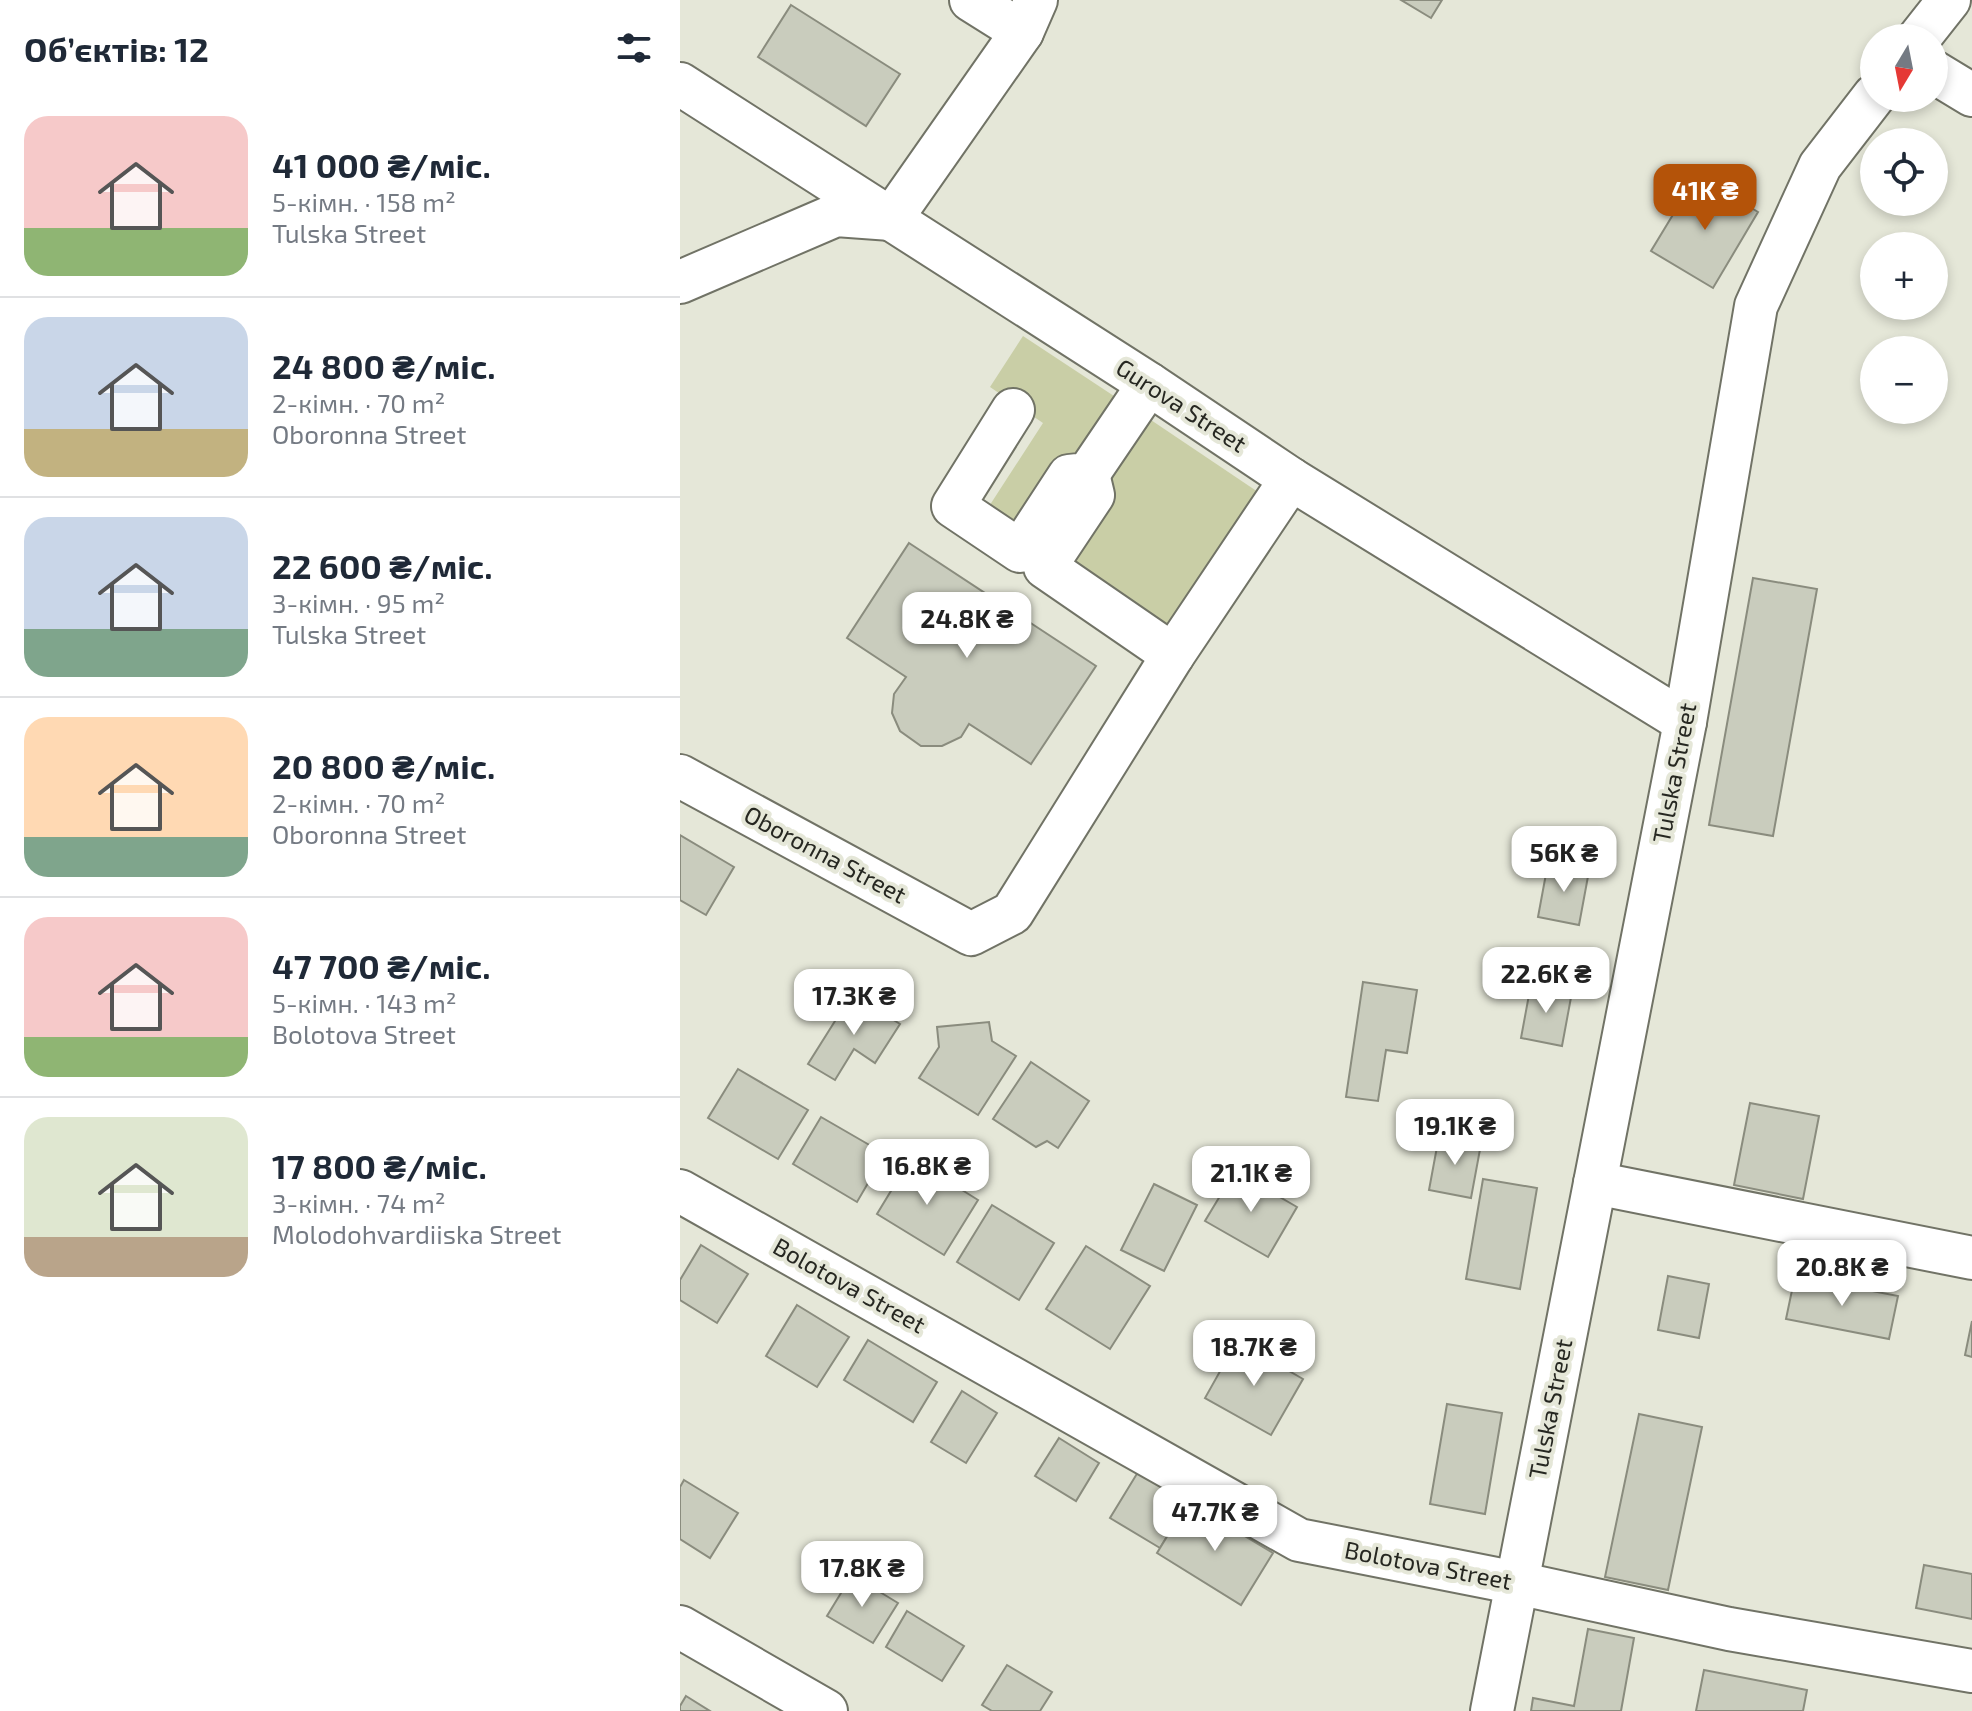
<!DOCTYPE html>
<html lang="uk">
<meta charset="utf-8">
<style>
:root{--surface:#fff;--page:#f2f2f3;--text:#1f2937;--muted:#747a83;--line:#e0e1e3;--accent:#b45309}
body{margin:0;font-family:"Exo 2",sans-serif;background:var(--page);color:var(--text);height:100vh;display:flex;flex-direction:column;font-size:30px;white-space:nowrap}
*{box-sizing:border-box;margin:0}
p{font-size:26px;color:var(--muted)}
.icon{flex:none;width:44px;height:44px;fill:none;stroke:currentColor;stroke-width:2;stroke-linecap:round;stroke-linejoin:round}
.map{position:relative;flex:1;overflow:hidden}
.panel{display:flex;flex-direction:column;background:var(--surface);width:680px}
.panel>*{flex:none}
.needle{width:52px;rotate:190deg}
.controls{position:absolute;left:1180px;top:24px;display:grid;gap:16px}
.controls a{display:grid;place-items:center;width:88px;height:88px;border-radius:50%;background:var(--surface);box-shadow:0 4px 12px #0003;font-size:40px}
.price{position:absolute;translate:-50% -68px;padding:0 18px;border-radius:16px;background:#fff;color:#222;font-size:26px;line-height:52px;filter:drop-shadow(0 2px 4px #0008)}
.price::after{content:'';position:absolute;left:50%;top:48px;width:24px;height:18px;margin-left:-12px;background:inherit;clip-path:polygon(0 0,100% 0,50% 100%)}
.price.current{background:var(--accent);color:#fff}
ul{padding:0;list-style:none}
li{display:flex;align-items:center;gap:24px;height:200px;padding:0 24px}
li+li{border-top:2px solid var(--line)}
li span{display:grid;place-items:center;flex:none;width:224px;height:160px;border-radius:24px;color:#555}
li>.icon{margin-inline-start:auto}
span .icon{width:96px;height:96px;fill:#fffc;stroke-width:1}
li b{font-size:34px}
h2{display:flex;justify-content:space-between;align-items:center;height:96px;padding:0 24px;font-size:34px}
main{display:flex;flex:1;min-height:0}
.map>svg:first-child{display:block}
.green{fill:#c9cea6}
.building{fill:#c9ccbd;stroke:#8a8c7e;stroke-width:2}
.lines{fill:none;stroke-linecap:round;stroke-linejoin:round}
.minor-casing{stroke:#717366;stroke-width:46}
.minor{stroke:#fff;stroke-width:42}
.labels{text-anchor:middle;stroke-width:8;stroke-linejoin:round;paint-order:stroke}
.street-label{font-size:24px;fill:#262721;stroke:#e5e7d8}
</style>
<main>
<section class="panel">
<h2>Об’єктів: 12<svg class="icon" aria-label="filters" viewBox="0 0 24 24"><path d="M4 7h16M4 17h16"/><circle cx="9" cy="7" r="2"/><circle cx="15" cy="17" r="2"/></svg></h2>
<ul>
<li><span style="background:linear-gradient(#f6c9c9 70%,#8fb573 0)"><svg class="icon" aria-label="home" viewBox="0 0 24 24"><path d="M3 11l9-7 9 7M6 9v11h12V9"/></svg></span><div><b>41 000 ₴/міс.</b><p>5-кімн. · 158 m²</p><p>Tulska Street</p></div></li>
<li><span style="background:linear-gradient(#c9d6e8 70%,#c2b280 0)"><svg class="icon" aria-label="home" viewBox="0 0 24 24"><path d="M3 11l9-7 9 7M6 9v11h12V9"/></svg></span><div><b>24 800 ₴/міс.</b><p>2-кімн. · 70 m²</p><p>Oboronna Street</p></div></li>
<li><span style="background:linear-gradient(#c9d6e8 70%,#7fa58c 0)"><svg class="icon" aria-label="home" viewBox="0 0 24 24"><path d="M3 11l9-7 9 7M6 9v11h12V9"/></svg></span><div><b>22 600 ₴/міс.</b><p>3-кімн. · 95 m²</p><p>Tulska Street</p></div></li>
<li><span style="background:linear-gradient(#ffd9b3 75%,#7fa58c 0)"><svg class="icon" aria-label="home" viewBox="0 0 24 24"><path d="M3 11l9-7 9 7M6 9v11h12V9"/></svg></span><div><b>20 800 ₴/міс.</b><p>2-кімн. · 70 m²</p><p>Oboronna Street</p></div></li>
<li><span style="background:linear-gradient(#f6c9c9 75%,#8fb573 0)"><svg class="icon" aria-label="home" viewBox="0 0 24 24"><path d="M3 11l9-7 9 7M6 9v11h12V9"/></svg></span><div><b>47 700 ₴/міс.</b><p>5-кімн. · 143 m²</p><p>Bolotova Street</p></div></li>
<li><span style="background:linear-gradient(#dfe7d0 75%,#b9a48a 0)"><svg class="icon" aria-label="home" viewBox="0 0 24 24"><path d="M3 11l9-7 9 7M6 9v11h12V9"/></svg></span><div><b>17 800 ₴/міс.</b><p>3-кімн. · 74 m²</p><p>Molodohvardiiska Street</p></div></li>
</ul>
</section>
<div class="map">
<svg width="1292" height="1711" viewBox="0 0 1292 1711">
<rect width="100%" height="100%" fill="#e5e7d8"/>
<g class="green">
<polygon points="343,336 440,400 341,534 306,511 363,423 310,387"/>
<polygon points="462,414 578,492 486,628 380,558 421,475"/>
</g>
<g class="building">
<polygon points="721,0 762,0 751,18"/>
<polygon points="111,5 220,74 186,126 78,57"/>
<polygon points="1017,175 1078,212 1033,288 971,251"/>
<polygon points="229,543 416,666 351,764 289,724 281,737 262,746 241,746 220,731 212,713 214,694 226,677 167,638"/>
<polygon points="1073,578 1137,589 1093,836 1029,825"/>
<polygon points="0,835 54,867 26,915 0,900"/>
<polygon points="868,863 909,871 899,925 858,917"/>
<polygon points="683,982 737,990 727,1053 706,1050 698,1101 666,1097"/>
<polygon points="851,984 892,992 882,1046 841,1038"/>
<polygon points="172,994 220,1024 195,1063 174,1049 155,1080 128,1064"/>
<polygon points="309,1022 312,1041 336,1056 298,1115 239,1078 259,1047 257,1027"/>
<polygon points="351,1062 409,1101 378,1148 367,1141 356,1147 313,1119"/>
<polygon points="58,1069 128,1110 98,1159 28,1118"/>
<polygon points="1070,1103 1139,1116 1123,1199 1054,1185"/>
<polygon points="141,1117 205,1154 177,1202 113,1164"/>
<polygon points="759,1136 801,1144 791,1198 749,1190"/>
<polygon points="231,1158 298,1200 264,1255 197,1214"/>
<polygon points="555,1171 617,1207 588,1257 525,1221"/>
<polygon points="803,1179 857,1188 840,1289 786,1279"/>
<polygon points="474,1184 517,1205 484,1271 441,1250"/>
<polygon points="312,1205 374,1243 339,1300 277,1262"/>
<polygon points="21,1245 68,1274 37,1323 0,1300 0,1280"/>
<polygon points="406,1246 470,1286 430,1349 366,1309"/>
<polygon points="988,1276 1029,1284 1019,1338 978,1330"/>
<polygon points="1115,1276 1218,1296 1209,1339 1106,1319"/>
<polygon points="117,1305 169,1337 137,1387 86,1356"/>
<polygon points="1292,1321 1292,1357 1285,1355"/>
<polygon points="188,1340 257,1382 233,1422 164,1380"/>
<polygon points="557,1341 623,1379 591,1435 525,1398"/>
<polygon points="282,1391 317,1413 286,1463 251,1442"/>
<polygon points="767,1404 822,1413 805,1514 750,1504"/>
<polygon points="959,1414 1022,1427 988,1590 925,1577"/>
<polygon points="379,1438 419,1463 396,1501 355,1476"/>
<polygon points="458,1472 508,1502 480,1548 430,1518"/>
<polygon points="4,1480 58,1513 30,1558 0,1539 0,1487"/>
<polygon points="508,1502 593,1553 561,1605 477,1553"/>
<polygon points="1244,1565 1292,1574 1292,1619 1236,1608"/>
<polygon points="172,1575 218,1603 193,1643 147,1616"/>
<polygon points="227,1611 284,1646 262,1681 206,1647"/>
<polygon points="908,1629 954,1638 941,1711 851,1711 853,1698 894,1706"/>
<polygon points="327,1665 372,1692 360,1711 312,1711 302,1705"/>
<polygon points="1024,1670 1127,1690 1123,1711 1016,1711"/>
<polygon points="6,1696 30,1711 0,1711 0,1706"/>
</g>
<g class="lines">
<g class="minor-casing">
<g id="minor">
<polyline points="291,0 342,32"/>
<polyline points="1239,38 1269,0"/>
<polyline points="1254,72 1292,95"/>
<polyline points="0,84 469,384 611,479 1005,722"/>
<polyline points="0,282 156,215 211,219 342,32 356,0"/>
<polyline points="333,410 273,506 340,551 389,476 408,474 469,384"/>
<polyline points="408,474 413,495 365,567 493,655"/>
<polyline points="0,776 291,934 332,913 493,655 611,479"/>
<polyline points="915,1183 1292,1258"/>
<polyline points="0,1191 619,1540 837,1583 1049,1629 1292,1671"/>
<polyline points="0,1627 146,1711"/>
<polyline points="812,1711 1005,722 1076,306 1140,166 1194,96"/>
</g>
</g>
<use href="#minor" class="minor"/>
</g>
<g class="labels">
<g class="street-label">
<text transform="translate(501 406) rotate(33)" y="8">Gurova Street</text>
<text transform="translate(995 773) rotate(-79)" y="8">Tulska Street</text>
<text transform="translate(145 855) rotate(28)" y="8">Oboronna Street</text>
<text transform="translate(169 1286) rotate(29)" y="8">Bolotova Street</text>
<text transform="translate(871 1409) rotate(-79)" y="8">Tulska Street</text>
<text transform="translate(748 1566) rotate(11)" y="8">Bolotova Street</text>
</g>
</g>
</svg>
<div class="controls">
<a><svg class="needle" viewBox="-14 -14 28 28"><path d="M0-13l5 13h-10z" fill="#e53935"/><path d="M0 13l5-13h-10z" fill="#747a83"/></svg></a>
<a><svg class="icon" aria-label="locate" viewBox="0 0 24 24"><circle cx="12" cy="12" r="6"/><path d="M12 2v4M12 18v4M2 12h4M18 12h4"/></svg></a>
<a>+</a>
<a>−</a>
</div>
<b class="price current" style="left:1025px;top:232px">41K ₴</b>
<b class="price" style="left:287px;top:660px">24.8K ₴</b>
<b class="price" style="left:884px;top:894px">56K ₴</b>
<b class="price" style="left:866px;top:1015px">22.6K ₴</b>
<b class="price" style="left:174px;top:1037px">17.3K ₴</b>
<b class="price" style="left:775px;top:1167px">19.1K ₴</b>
<b class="price" style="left:247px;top:1207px">16.8K ₴</b>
<b class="price" style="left:571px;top:1214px">21.1K ₴</b>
<b class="price" style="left:1162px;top:1308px">20.8K ₴</b>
<b class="price" style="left:574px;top:1388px">18.7K ₴</b>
<b class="price" style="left:535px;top:1553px">47.7K ₴</b>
<b class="price" style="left:182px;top:1609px">17.8K ₴</b>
</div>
</main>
